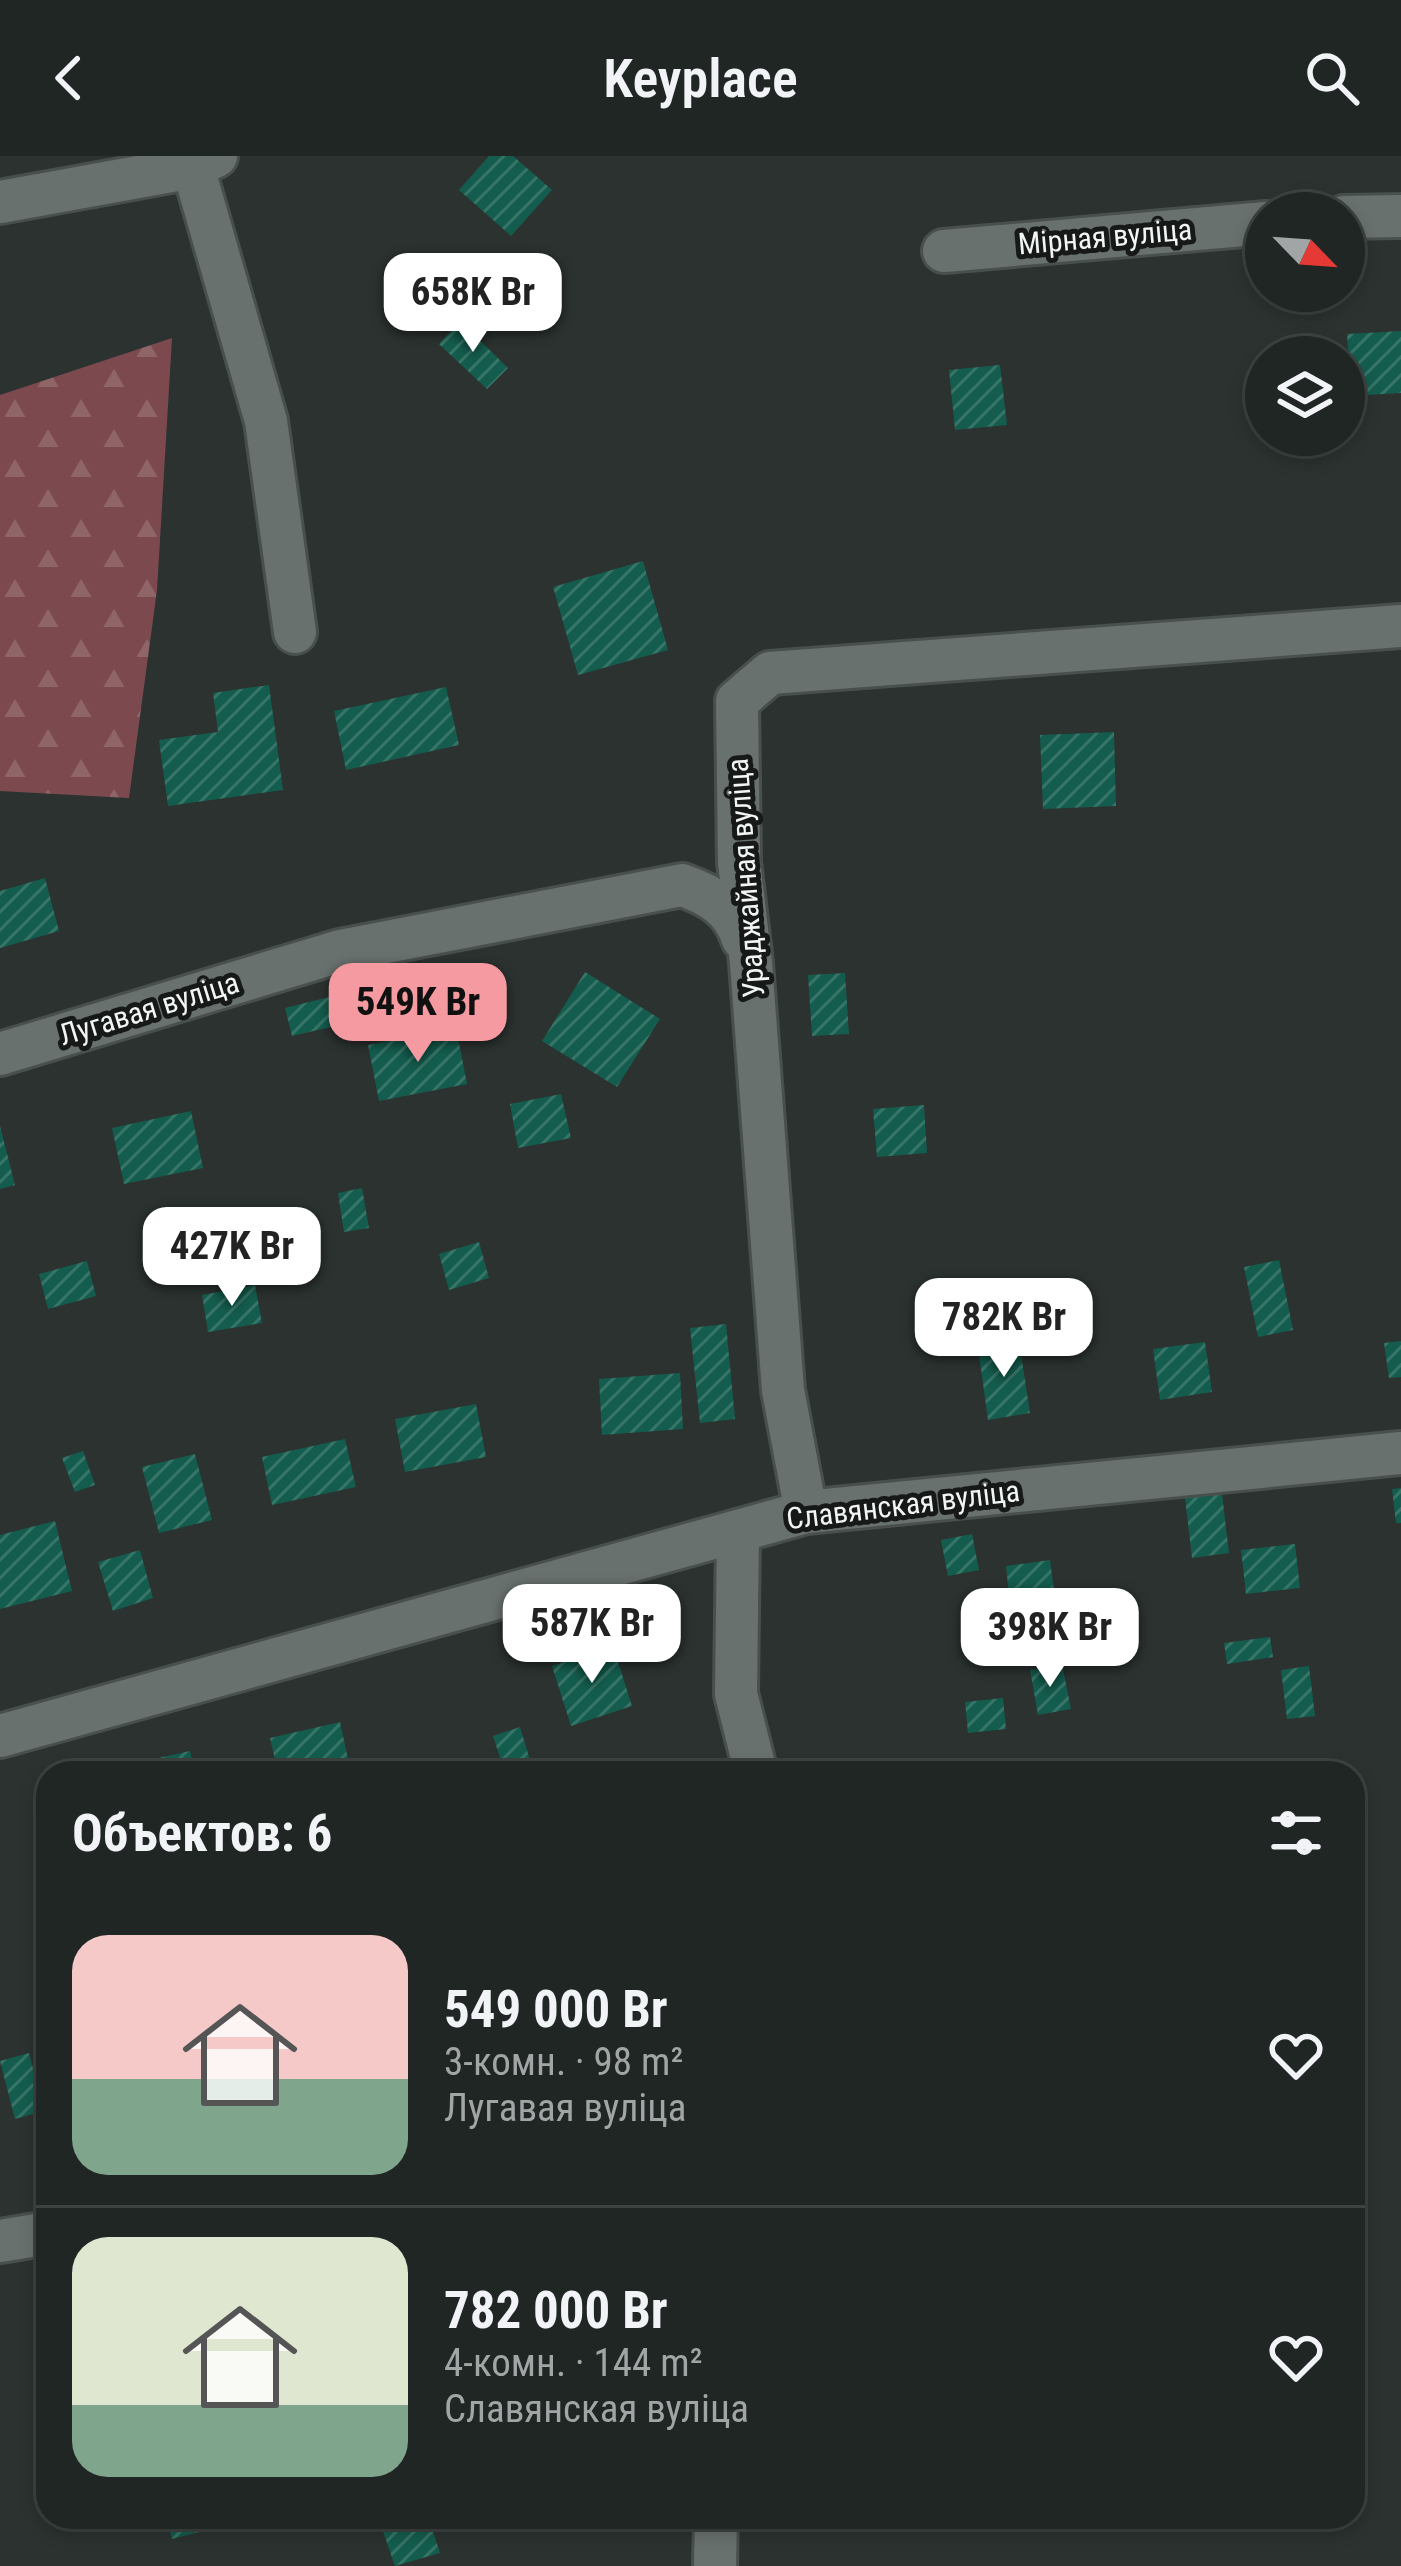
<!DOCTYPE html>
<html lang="ru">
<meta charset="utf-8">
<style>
:root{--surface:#202624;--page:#282e2c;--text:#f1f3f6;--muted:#a2a5a6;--line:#3d4341;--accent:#f49aa0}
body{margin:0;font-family:"Roboto Condensed",sans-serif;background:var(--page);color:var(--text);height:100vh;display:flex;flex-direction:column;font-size:45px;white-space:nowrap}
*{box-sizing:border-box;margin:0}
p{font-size:39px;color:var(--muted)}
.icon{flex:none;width:66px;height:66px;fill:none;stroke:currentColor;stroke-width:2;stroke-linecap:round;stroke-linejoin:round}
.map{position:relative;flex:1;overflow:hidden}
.side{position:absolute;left:36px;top:1605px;width:1329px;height:768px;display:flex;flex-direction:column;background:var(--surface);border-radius:36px;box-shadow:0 6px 18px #0003,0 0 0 3px var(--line)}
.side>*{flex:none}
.needle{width:78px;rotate:115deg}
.controls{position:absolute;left:1245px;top:36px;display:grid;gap:24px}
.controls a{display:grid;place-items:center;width:120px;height:120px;border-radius:50%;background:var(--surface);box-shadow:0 6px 18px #0003,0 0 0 3px var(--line);font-size:60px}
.price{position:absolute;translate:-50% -102px;padding:0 27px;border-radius:24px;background:#fff;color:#222;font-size:39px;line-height:78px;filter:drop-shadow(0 3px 6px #0008)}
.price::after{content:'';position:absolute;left:50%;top:72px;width:36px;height:27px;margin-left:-18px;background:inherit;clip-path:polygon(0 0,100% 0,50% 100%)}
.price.on{background:var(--accent);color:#111}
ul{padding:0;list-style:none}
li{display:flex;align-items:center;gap:36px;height:300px;padding:0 36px}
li+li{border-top:3px solid var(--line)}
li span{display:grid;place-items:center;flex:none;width:336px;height:240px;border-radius:36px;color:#555}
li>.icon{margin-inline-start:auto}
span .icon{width:144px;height:144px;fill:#fffc;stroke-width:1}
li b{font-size:51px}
h2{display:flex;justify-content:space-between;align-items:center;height:144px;padding:0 36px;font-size:51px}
header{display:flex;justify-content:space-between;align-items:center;height:156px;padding:0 36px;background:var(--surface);font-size:54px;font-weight:600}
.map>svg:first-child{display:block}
.forest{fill:url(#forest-firs)}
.building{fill:url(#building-hatch)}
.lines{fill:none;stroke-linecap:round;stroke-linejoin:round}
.minor-casing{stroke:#494f4d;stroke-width:48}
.minor{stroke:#69716f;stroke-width:42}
.labels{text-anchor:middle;stroke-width:10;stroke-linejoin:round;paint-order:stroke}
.street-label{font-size:30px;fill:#f1f5f4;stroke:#161918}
</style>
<header><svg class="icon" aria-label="back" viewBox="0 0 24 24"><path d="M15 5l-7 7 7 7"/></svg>Keyplace<svg class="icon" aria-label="search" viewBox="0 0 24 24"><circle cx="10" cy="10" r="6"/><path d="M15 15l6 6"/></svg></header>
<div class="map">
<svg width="1401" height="2410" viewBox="0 0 1401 2410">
<defs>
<pattern id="forest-firs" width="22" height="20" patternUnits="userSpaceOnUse" patternTransform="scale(3)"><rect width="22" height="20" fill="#7c4a4e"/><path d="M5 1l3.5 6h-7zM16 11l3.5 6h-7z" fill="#8f6568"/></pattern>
<pattern id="building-hatch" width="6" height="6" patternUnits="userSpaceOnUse" patternTransform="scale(3)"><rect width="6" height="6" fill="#145d4e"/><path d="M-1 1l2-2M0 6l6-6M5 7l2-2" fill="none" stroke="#377568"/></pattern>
</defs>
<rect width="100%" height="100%" fill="#2b3230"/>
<polygon class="forest" points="172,182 157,434 129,642 0,635 0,239"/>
<g class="building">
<polygon points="489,0 513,0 552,34 511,80 459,34"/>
<polygon points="460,165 508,212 487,233 439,188"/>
<polygon points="1401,175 1401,237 1351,240 1347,178"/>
<polygon points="1000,209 1007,269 955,274 949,214"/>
<polygon points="643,405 668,494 578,519 553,431"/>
<polygon points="269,529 283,634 168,650 159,584 218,576 213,537"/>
<polygon points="446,531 459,589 346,614 334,555"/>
<polygon points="1114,576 1116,650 1043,653 1040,579"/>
<polygon points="45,722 59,775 0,792 0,735"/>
<polygon points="585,816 660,863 617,931 542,885"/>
<polygon points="845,817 849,878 812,880 808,819"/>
<polygon points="337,839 344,868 292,880 285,852"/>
<polygon points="456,872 467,928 379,945 368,889"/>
<polygon points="561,938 571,982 518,992 510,948"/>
<polygon points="924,949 927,997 877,1001 873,953"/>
<polygon points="191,955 203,1012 124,1028 112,972"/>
<polygon points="0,970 15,1029 0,1033"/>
<polygon points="362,1032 369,1072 344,1076 338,1037"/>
<polygon points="479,1086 489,1122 449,1134 439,1098"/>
<polygon points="1279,1104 1293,1174 1258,1181 1244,1111"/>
<polygon points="87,1105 96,1140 48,1153 39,1118"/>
<polygon points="255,1129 262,1167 208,1176 202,1139"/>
<polygon points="986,1148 988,1178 926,1184 924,1154"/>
<polygon points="726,1168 735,1263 700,1267 690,1172"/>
<polygon points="1019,1185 1030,1257 988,1264 978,1191"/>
<polygon points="1401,1185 1401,1221 1389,1222 1384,1187"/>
<polygon points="1205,1186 1212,1236 1160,1244 1153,1193"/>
<polygon points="680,1217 683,1273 602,1279 599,1223"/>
<polygon points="476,1248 486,1301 405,1316 395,1263"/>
<polygon points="345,1283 356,1331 272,1349 262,1301"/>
<polygon points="83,1295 95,1329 75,1336 62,1302"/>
<polygon points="195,1298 212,1364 159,1377 142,1311"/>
<polygon points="1221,1329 1229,1397 1192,1402 1184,1333"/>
<polygon points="1401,1332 1401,1367 1396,1367 1392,1333"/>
<polygon points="55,1365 72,1435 0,1453 0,1379"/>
<polygon points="972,1378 979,1414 948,1420 941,1384"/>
<polygon points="1295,1388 1300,1432 1246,1438 1241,1394"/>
<polygon points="140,1394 153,1442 113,1455 98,1406"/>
<polygon points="1050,1404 1060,1482 1014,1487 1006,1410"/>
<polygon points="1270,1481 1273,1501 1227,1508 1224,1487"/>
<polygon points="613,1490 632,1550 571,1570 552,1510"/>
<polygon points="1062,1508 1071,1553 1038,1559 1030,1514"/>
<polygon points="1309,1510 1315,1560 1287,1563 1281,1514"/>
<polygon points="1003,1542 1006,1573 968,1577 965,1546"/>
<polygon points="340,1566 350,1612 329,1617 278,1617 270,1582"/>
<polygon points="520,1571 534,1617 505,1617 493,1580"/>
<polygon points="190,1595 195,1617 110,1617 109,1613"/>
<polygon points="644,1606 648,1617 617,1617 617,1616"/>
<polygon points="29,1897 44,1955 15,1963 0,1905"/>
<polygon points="166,2361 208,2361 211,2373 172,2383"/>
<polygon points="378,2361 428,2361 440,2397 395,2410"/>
</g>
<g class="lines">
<g class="minor-casing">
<g id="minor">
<polyline points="193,11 266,265 295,476"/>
<polyline points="0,46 193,11 216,0"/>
<polyline points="1344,61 1401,60"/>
<polyline points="944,95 1266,67"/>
<path d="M0 898 340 795 682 729C711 739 733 752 743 783"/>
<polyline points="806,1356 783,1234 751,807 739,706 737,545 770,517 1401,470"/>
<polyline points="738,1375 736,1538 756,1617"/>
<polyline points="0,1580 806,1356 1401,1297"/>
<polyline points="0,2085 48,2077"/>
<polyline points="715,2410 716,2361"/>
</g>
</g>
<use href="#minor" class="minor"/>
</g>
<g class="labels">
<g class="street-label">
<text transform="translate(1105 81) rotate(-5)" y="10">Мірная вуліца</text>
<text transform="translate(746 722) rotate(-94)" y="10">Ураджайная вуліца</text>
<text transform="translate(149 853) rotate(-17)" y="10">Лугавая вуліца</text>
<text transform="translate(903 1349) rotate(-7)" y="10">Славянская вуліца</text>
</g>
</g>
</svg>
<div class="controls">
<a><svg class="needle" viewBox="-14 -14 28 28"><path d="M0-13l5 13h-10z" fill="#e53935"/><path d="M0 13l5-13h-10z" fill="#a2a5a6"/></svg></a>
<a><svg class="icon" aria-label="layers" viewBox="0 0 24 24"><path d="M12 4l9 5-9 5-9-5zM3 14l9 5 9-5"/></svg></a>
</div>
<b class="price" style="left:473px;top:199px">658K Br</b>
<b class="price on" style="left:418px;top:909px">549K Br</b>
<b class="price" style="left:232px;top:1153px">427K Br</b>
<b class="price" style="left:1004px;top:1224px">782K Br</b>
<b class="price" style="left:592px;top:1530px">587K Br</b>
<b class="price" style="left:1050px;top:1534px">398K Br</b>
<section class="side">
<h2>Объектов: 6<svg class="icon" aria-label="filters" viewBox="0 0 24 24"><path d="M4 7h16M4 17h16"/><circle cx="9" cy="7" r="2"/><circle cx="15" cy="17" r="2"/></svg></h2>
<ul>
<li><span style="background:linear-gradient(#f6c9c9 60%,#7fa58c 0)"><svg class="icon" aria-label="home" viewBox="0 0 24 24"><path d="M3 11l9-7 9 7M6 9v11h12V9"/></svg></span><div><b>549 000 Br</b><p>3-комн. · 98 m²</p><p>Лугавая вуліца</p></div><svg class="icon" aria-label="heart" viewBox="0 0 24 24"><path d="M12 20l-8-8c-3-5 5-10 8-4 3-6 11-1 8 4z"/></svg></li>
<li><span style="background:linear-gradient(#dfe7d0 70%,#7fa58c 0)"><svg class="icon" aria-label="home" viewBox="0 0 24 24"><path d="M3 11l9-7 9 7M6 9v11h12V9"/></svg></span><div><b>782 000 Br</b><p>4-комн. · 144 m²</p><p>Славянская вуліца</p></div><svg class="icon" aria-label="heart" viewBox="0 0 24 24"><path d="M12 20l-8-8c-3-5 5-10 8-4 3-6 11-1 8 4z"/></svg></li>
</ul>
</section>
</div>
